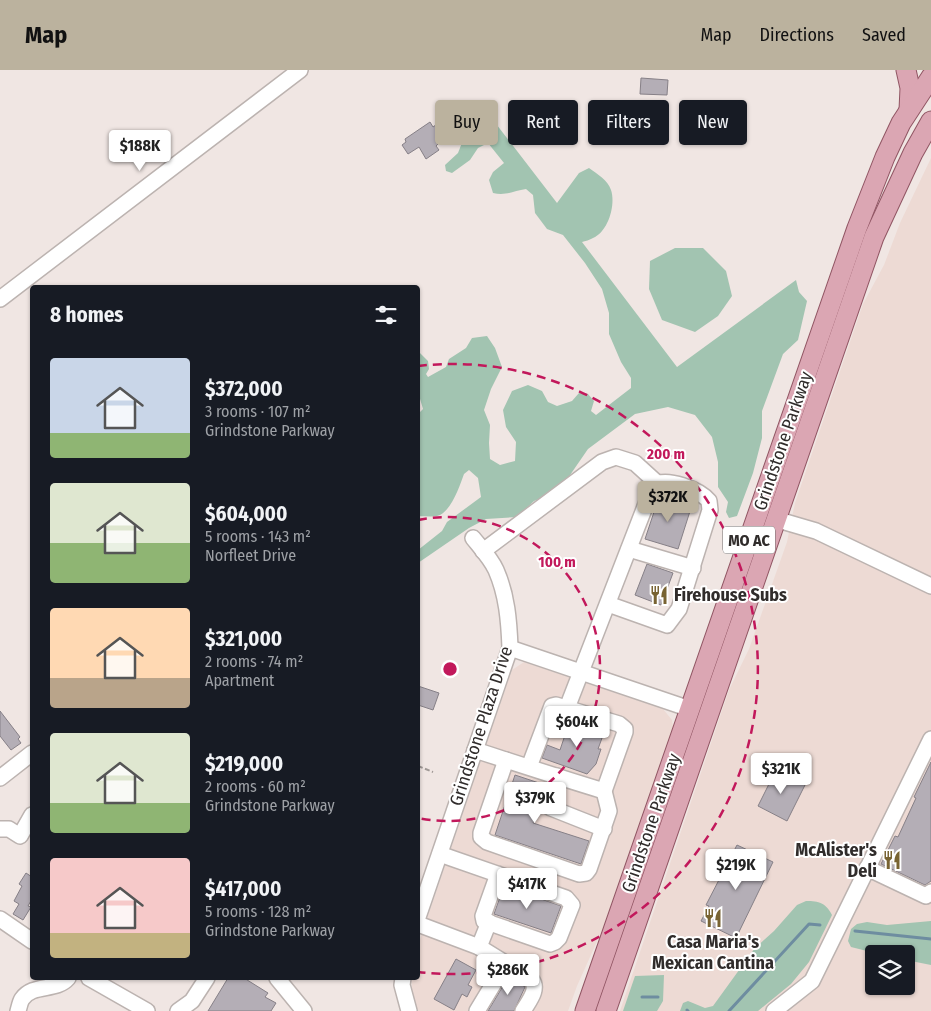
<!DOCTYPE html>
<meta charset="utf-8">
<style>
:root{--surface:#171b24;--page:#20242c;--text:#f1f3f6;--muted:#9ea1a6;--accent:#bbb29e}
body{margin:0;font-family:"Fira Sans Condensed",sans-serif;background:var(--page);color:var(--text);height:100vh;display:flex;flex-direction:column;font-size:19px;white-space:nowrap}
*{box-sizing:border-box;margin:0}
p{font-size:16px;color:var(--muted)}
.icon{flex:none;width:28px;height:28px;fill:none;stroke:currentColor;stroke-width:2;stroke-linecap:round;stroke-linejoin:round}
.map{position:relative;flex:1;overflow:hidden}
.details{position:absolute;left:30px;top:215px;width:390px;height:695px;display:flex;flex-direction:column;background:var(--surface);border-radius:5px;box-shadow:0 1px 4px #0004}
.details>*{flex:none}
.hud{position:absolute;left:435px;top:30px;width:420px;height:45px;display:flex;gap:10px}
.fabs{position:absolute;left:865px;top:875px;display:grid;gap:10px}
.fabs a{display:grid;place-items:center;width:50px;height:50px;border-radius:5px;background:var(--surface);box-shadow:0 1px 4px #0004;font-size:25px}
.price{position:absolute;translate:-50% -42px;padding:0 11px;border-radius:5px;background:#fff;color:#222;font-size:16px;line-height:32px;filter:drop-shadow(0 1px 2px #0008)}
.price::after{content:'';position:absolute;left:50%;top:30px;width:15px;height:11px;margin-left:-8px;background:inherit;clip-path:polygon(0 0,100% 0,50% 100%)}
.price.active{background:var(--accent);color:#111}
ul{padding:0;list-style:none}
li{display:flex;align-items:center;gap:15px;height:125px;padding:0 20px}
li span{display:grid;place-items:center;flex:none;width:140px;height:100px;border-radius:5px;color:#555}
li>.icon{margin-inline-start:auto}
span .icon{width:60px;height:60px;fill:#fffc;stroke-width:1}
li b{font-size:21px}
h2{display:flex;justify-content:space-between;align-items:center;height:60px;padding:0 20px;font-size:21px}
.chip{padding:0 18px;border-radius:5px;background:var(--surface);box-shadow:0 1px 4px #0004;font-size:18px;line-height:45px}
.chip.active{background:var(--accent);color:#111}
header{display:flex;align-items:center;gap:30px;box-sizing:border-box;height:70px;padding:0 25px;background:var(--accent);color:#111}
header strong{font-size:24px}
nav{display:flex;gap:28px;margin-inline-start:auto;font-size:18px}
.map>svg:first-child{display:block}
.built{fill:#eddad4;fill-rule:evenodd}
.green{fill:#a2c4b1}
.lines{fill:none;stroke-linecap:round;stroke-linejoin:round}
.stream{stroke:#6e8da0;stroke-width:3}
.building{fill:#b4aeb6;stroke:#868087}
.minor-casing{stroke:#bcb3b0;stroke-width:18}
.major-casing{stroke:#905563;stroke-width:21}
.path{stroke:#9f9895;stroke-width:2;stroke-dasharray:5 2.5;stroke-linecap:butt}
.minor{stroke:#fff;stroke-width:15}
.major{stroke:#dba6b3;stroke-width:19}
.ring{fill:none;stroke:#c2185b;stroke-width:2.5;stroke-dasharray:9 6}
.labels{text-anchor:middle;stroke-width:4;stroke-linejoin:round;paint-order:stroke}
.shield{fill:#fff;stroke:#6e6b6b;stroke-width:1}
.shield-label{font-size:16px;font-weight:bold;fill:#302c2b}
.street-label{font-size:18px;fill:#302c2b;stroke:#fff}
.poi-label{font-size:18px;font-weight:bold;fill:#302c2b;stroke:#fff;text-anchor:start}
.centre{fill:#c2185b;stroke:#fff;stroke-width:2.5}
.ring-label{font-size:15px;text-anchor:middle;font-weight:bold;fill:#c2185b;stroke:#fff;stroke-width:4;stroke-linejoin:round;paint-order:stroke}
</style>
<header>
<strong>Map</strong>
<nav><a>Map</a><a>Directions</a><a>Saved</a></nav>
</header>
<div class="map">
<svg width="931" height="941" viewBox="0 0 931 941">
<rect width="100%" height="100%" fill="#f0e6e3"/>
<g class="built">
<path d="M931 88V941H620L729 620 749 579 787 472 795 433 863 234 884 195 900 153ZM874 884H906V916H874Z"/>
<polygon points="524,592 663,639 672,650 673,658 603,858 577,916 568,941 418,941 413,926 411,908 418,908 418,875 512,600"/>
</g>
<g class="green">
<path d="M475 43 490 46 557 133 579 103 589 98C597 104 608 110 611 120 616 135 608 162 593 168 590 170 585 171 582 172L677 297 796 210 799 222 807 231 798 270 783 284 762 341V368L753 403 737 446 729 448 726 442 728 432 718 417V392L712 367 695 345 668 337 635 344 588 379 568 408 547 426 534 431 517 447 486 449 469 458 418 493V480L442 461 447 452 481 427 478 408 469 400 464 404C460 415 451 443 437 446 431 447 424 446 418 446V344L423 339 418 322V281L428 291 429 299 426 304 428 307 446 297 449 289 466 278 472 268 487 266 495 278 502 297 491 319 484 340 490 355 489 373 490 389 500 395 515 391 516 372 506 357 503 340 512 321 528 315 542 321 548 332 557 336 572 331 579 323 588 324 594 331 591 341 596 345 631 318V308L621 292 609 264V243L602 219 585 193 563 165 547 159 535 143 533 125 526 119C513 121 506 126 493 123L489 110 493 102 504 93 488 73 478 78 470 90 452 103 446 101 445 95 458 83 465 65 466 48Z"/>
<polygon points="675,178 703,178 726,201 732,226 718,246 695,262 662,250 649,219 650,191"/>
<path d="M806 831C819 831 826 833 832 845L809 892 791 914 758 941H680L683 933 688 931 705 938 713 936 755 878 774 861 797 835Z"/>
<polygon points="931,851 931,895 906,890 906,884 879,884 851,877 848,871 851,859 857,854 867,852 887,855"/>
<polygon points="664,905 663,931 657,941 623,941 635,906"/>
</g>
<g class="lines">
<g class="stream">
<polyline points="855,861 931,869"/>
<polyline points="642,927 658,927"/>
<polyline points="687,940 688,941"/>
<polyline points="729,941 809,854 820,855"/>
</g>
</g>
<g class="building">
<polygon points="641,8 668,10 667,25 640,24"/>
<polygon points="444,49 453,62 437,72 438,74 436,76 439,80 426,89 419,77 408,84 402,75 406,72 405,69 430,52 433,57"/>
<polygon points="659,427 691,438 678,479 645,469"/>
<polygon points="647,494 673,503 661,535 635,525"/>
<polygon points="418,616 439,623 433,640 418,635"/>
<polygon points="0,641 20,667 18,669 21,673 11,680 0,666"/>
<polygon points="570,650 591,656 591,658 600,661 598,666 602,668 598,679 601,679 596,694 587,704 542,688 547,675 560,680"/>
<polygon points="931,692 931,811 925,815 881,794 895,766 898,767 916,728 914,727"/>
<polygon points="776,700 805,715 787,751 758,736"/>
<polygon points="515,705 545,715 533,753 589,771 581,794 495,765"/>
<polygon points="737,775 773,792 736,868 701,851 709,836 706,835"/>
<polygon points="26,803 32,807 32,829 28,836 31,837 23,850 13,844 19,834 14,831 22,816 19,814"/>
<polygon points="504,816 561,836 551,863 494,844"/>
<polygon points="456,889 476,900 468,915 472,917 467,927 462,924 454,940 434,929"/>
<polygon points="509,906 525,917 514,941 488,941"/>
<polygon points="228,908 244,908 268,923 265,927 276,933 271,941 208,941"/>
</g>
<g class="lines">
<g class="minor-casing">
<g id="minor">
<polyline points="0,229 300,0"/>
<polyline points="775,449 816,461 931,516"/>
<polyline points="629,479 693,498"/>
<polyline points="483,481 602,392 616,387 635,393 657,413"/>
<polyline points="510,578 690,639"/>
<path d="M567 638 653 416C666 406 700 420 709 431L710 440 679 539 667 555 608 534"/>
<path d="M475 680C518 694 561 708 604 721L625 662V659L619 654 556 635 552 636 529 697"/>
<polyline points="506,690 481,763 481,767 487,772 579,804 586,803 589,799 609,741 604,721"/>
<polyline points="557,706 548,736 551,738 604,759"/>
<polyline points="0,708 32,683"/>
<polyline points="0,759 9,759 20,766 32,745"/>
<polyline points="440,784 451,788 566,828 572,835 559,868 555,872 550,874 484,851 483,846 498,804"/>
<polyline points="867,798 926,826 931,822"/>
<path d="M418 847 510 578C509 551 507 525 496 500 491 489 481 478 473 468"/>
<polyline points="0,849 32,871"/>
<polyline points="418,854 479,877 489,852"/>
<path d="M479 877 531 909C540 919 528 932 523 941"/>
<polyline points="89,908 147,941"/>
<polyline points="277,908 304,941"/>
<polyline points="403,908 402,915 409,941"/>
<path d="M18 941C19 938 20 932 22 929 33 913 56 922 68 908"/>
<polyline points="178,941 192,931 207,908"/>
<polyline points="477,941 506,893"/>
<polyline points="774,941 812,911 931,669"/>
</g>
</g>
<g class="major-casing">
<g id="major">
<polyline points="906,0 910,18 909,40"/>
<polyline points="585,941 857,158 885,87 901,53 931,7"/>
<polyline points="606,941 874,167 913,83 931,51"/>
</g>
</g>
<polyline class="path" points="418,696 433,702"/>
<use href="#minor" class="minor"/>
<use href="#major" class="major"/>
</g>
<g class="ring">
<path d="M418 450A152 152 0 1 1 418 748"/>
<path d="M418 296A305 305 0 1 1 418 902"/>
</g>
<defs>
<g id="restaurant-bare" transform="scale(1.5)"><path d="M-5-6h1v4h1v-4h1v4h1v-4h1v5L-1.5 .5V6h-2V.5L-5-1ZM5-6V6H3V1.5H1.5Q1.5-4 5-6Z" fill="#786332" stroke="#fff" stroke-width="2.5" paint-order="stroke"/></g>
</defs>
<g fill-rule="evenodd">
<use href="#restaurant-bare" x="659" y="525"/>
<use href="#restaurant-bare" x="892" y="790"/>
<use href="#restaurant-bare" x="713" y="848"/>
</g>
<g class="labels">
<rect class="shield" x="723" y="456.5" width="52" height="27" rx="4"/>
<g class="shield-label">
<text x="749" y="476">MO AC</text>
</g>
<g class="street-label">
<text transform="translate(783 371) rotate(-71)" y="6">Grindstone Parkway</text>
<text transform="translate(481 656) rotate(-72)" y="6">Grindstone Plaza Drive</text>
<text transform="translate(651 753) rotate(-71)" y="6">Grindstone Parkway</text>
</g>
<g class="poi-label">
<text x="674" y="531">Firehouse Subs</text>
<text x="877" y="786" text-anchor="end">McAlister's<tspan x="877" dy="21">Deli</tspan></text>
<text x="713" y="878" text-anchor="middle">Casa Maria's<tspan x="713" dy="21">Mexican Cantina</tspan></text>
</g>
</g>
<circle cx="450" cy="599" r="8" class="centre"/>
<g class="ring-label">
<text x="666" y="389">200 m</text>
<text x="557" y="497">100 m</text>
</g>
</svg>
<div class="fabs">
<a><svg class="icon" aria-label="layers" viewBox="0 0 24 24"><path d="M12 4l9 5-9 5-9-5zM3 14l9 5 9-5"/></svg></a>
</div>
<b class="price" style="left:140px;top:102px">$188K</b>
<b class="price active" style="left:668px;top:453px">$372K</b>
<b class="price" style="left:577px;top:678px">$604K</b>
<b class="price" style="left:781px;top:725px">$321K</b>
<b class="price" style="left:535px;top:754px">$379K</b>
<b class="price" style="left:736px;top:821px">$219K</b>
<b class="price" style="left:527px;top:840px">$417K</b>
<b class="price" style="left:508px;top:926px">$286K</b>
<div class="hud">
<a class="chip active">Buy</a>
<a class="chip">Rent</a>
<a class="chip">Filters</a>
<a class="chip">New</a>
</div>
<section class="details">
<h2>8 homes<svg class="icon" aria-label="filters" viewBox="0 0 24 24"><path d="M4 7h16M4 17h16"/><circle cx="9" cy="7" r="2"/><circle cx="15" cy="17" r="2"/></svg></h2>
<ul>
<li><span style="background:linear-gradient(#c9d6e8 75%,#8fb573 0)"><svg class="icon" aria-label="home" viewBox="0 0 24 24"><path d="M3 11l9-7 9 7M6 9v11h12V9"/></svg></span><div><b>$372,000</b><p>3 rooms · 107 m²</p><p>Grindstone Parkway</p></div></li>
<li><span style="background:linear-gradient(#dfe7d0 60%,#8fb573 0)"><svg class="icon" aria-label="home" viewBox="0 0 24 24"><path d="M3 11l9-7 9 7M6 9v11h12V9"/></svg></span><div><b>$604,000</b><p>5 rooms · 143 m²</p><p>Norfleet Drive</p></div></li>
<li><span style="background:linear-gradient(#ffd9b3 70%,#b9a48a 0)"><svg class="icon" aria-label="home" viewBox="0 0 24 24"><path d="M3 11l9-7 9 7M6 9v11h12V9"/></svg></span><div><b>$321,000</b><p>2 rooms · 74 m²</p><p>Apartment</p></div></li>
<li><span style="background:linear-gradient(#dfe7d0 70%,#8fb573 0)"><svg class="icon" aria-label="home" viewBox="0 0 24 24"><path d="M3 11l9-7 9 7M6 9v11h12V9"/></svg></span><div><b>$219,000</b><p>2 rooms · 60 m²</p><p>Grindstone Parkway</p></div></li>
<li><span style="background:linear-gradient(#f6c9c9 75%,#c2b280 0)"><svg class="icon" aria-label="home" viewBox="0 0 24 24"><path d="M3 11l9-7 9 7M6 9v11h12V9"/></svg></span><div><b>$417,000</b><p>5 rooms · 128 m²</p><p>Grindstone Parkway</p></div></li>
</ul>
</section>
</div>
